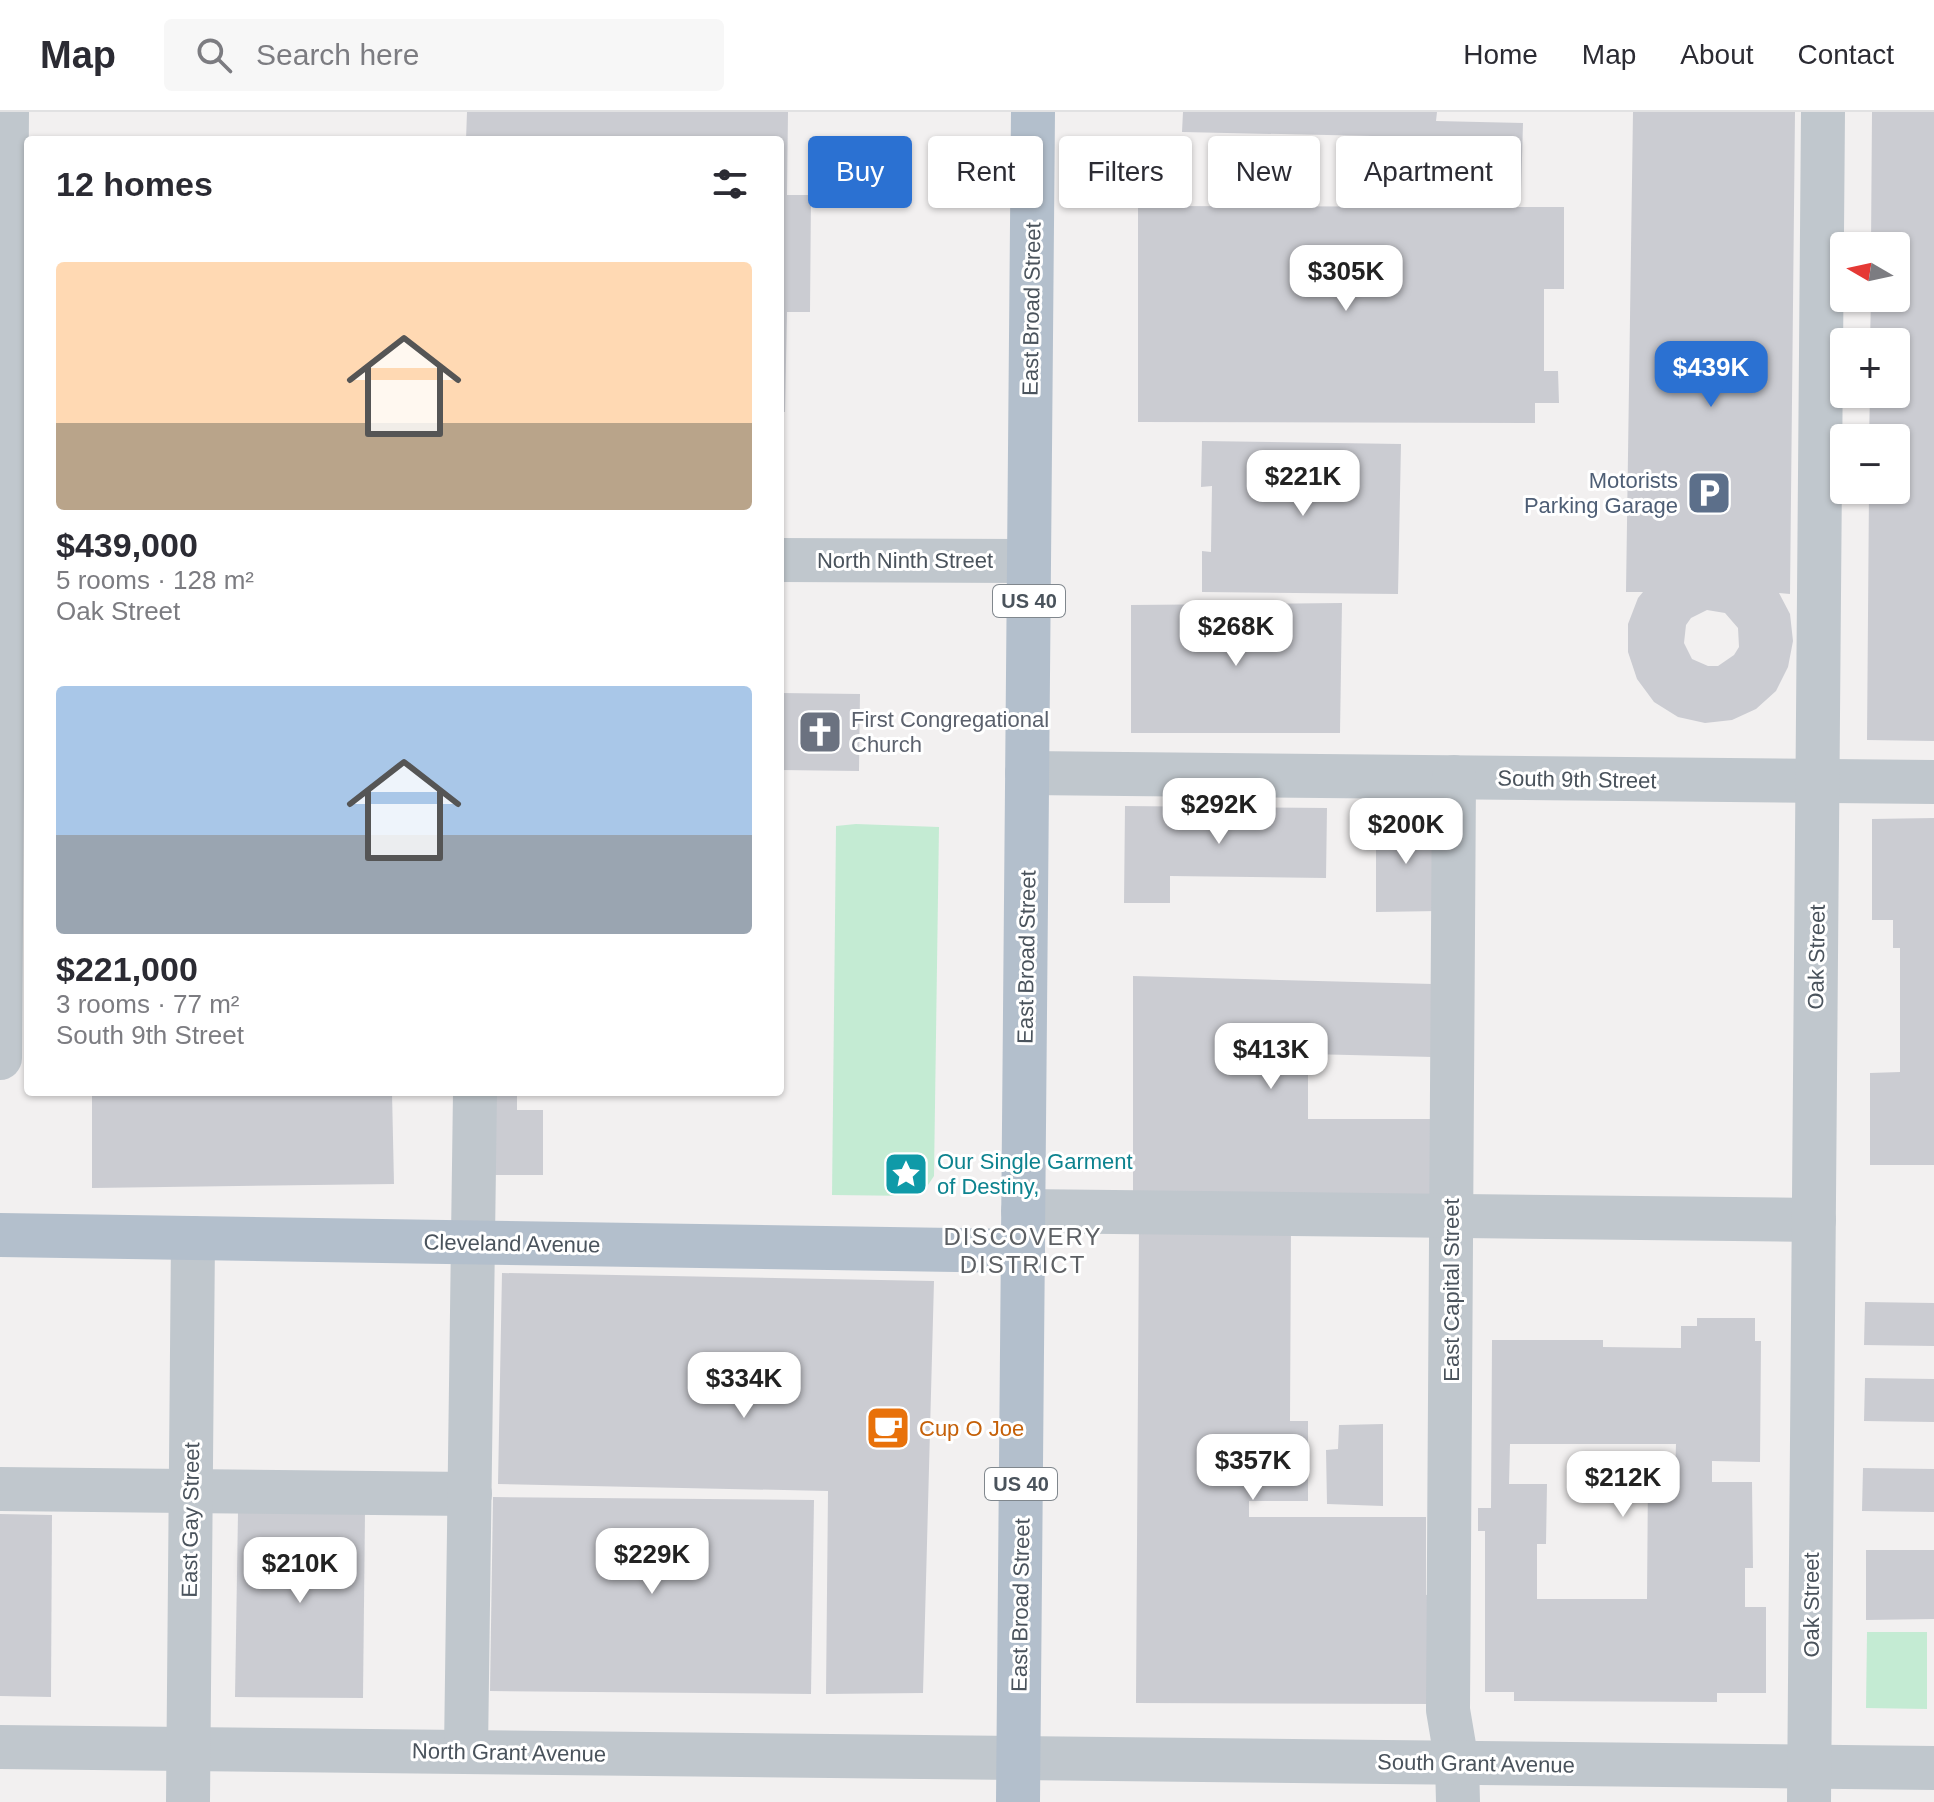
<!DOCTYPE html>
<meta charset="utf-8">
<style>
:root{--surface:#fff;--page:#f7f7f7;--text:#2b2b33;--muted:#7c7c81;--line:#e1e1e2;--accent:#2b71d2}
body{margin:0;font-family:Arial,sans-serif;background:var(--page);color:var(--text);height:100vh;display:flex;flex-direction:column;font-size:30px;white-space:nowrap}
*{box-sizing:border-box;margin:0}
p{font-size:26px;color:var(--muted)}
.icon{flex:none;width:44px;height:44px;fill:none;stroke:currentColor;stroke-width:2;stroke-linecap:round;stroke-linejoin:round}
.map{position:relative;flex:1;overflow:hidden}
.details{position:absolute;left:24px;top:24px;width:760px;height:960px;display:flex;flex-direction:column;background:var(--surface);border-radius:8px;box-shadow:0 2px 6px #0004}
.details>*{flex:none}
.banner{position:absolute;left:808px;top:24px;width:760px;height:72px;display:flex;gap:16px}
.needle{width:52px;rotate:279deg}
.buttons{position:absolute;left:1830px;top:120px;display:grid;gap:16px}
.buttons a{display:grid;place-items:center;width:80px;height:80px;border-radius:8px;background:var(--surface);box-shadow:0 2px 6px #0004;font-size:40px}
.price{position:absolute;translate:-50% -68px;padding:0 18px;border-radius:16px;background:#fff;color:#222;font-size:26px;line-height:52px;filter:drop-shadow(0 2px 4px #0008)}
.price::after{content:'';position:absolute;left:50%;top:48px;width:24px;height:18px;margin-left:-12px;background:inherit;clip-path:polygon(0 0,100% 0,50% 100%)}
.price.active{background:var(--accent);color:#fff}
ul{padding:0;list-style:none}
li{display:grid;align-content:center;gap:16px;height:424px;padding:0 32px}
li span{display:grid;place-items:center;height:248px;border-radius:8px;color:#555}
li>.icon{margin-inline-start:auto}
span .icon{width:144px;height:144px;fill:#fffc;stroke-width:1}
li b{font-size:34px}
h2{display:flex;justify-content:space-between;align-items:center;height:96px;padding:0 32px;font-size:34px}
.chip{padding:0 28px;border-radius:8px;background:var(--surface);box-shadow:0 2px 6px #0004;font-size:28px;line-height:72px}
.chip.active{background:var(--accent);color:#fff}
header{display:flex;align-items:center;gap:48px;box-sizing:border-box;height:112px;padding:0 40px;background:var(--surface);border-bottom:2px solid var(--line)}
header strong{font-size:38px}
nav{display:flex;gap:44px;margin-inline-start:auto;font-size:28px}
.search{width:560px;height:72px;background:var(--page);display:flex;align-items:center;gap:20px;box-sizing:border-box;padding:0 28px;border-radius:8px;color:var(--muted);font-size:30px}
.map>svg:first-child{display:block}
.green{fill:#c4ebd3}
.building{fill:#cbccd2;fill-rule:evenodd}
.lines{fill:none;stroke-linecap:round;stroke-linejoin:round}
.minor{stroke:#c0c7cd;stroke-width:44}
.major{stroke:#b3bfcc;stroke-width:44}
.labels{text-anchor:middle;stroke-width:6;stroke-linejoin:round;paint-order:stroke}
.shield{fill:#fff;stroke:#80878d;stroke-width:2}
.shield-label{font-size:20px;font-weight:bold;fill:#4a535c}
.street-label{font-size:22px;fill:#4a535c;stroke:#fff}
.service-label{font-size:22px;fill:#4e5e75;stroke:#fff;text-anchor:end}
.worship-label{font-size:22px;fill:#5b616d;stroke:#fff;text-anchor:start}
.culture-label{font-size:22px;fill:#0d838f;stroke:#fff;text-anchor:start}
.food-label{font-size:22px;fill:#c56008;stroke:#fff;text-anchor:start}
.neighbourhood-label{font-size:24px;letter-spacing:2px;fill:#5d6064;stroke:#fff}
</style>
<header>
<strong>Map</strong>
<div class="search"><svg class="icon" aria-label="search" viewBox="0 0 24 24"><circle cx="10" cy="10" r="6"/><path d="M15 15l6 6"/></svg>Search here</div>
<nav><a>Home</a><a>Map</a><a>About</a><a>Contact</a></nav>
</header>
<div class="map">
<svg width="1934" height="1690" viewBox="0 0 1934 1690">
<rect width="100%" height="100%" fill="#f2f0f0"/>
<g class="green">
<polygon points="856,712 939,715 934,1064 926,1076 915,1084 832,1083 836,714"/>
<polygon points="1867,1520 1927,1520 1927,1597 1866,1596"/>
</g>
<g class="building">
<polygon points="467,0 788,0 787,83 811,83 810,200 787,200 785,300 780,300 780,28 466,28"/>
<polygon points="1183,0 1437,0 1436,9 1523,11 1521,81 1372,78 1373,24 1182,20"/>
<path d="M1633 0H1795L1790 482 1779 481 1790 502 1793 529 1788 555 1776 579 1756 597 1732 608 1705 611 1678 605 1654 590 1637 567 1628 540V512L1638 486 1643 480H1626ZM1707 498 1725 501 1738 516 1739 535 1734 543 1718 554H1708L1692 547 1684 531 1686 513 1691 506Z"/>
<polygon points="1872,0 1934,0 1934,629 1867,628 1869,378 1896,378 1896,326 1869,326 1870,282 1896,282 1896,230 1870,230 1871,186 1896,186 1896,134 1871,134"/>
<polygon points="1138,94 1564,95 1564,177 1544,177 1544,259 1558,259 1559,291 1535,291 1535,311 1138,310"/>
<polygon points="1202,329 1401,332 1398,482 1202,480 1202,439 1211,440 1212,374 1201,375"/>
<polygon points="1342,491 1340,621 1131,621 1131,493"/>
<polygon points="780,581 860,582 859,659 780,658"/>
<polygon points="1125,694 1327,696 1326,766 1170,764 1170,791 1124,791"/>
<polygon points="1934,706 1934,1053 1870,1053 1870,961 1900,960 1900,836 1893,836 1893,808 1872,808 1872,707"/>
<polygon points="1376,707 1435,709 1439,799 1376,800"/>
<polygon points="1133,864 1433,872 1433,945 1308,942 1308,1007 1433,1007 1435,1090 1133,1088"/>
<polygon points="92,980 392,980 394,1072 92,1076"/>
<polygon points="490,980 517,980 517,998 543,998 543,1063 484,1063"/>
<polygon points="1139,1110 1291,1111 1290,1309 1308,1309 1308,1389 1249,1389 1249,1405 1426,1405 1426,1483 1436,1482 1436,1592 1136,1591"/>
<polygon points="502,1161 934,1169 923,1581 826,1582 828,1379 498,1372"/>
<polygon points="1865,1190 1934,1191 1934,1234 1864,1233"/>
<path d="M1697 1206H1755V1229H1761L1760 1350 1712 1349V1370H1752L1753 1456H1745V1495H1766V1581H1717V1590L1514 1589V1580H1485V1419H1478V1396H1491L1492 1228H1603V1235L1681 1236V1214H1697ZM1510 1332H1676L1675 1364H1648L1647 1487H1537V1432H1546L1547 1372H1509Z"/>
<polygon points="1865,1266 1934,1267 1934,1310 1864,1309"/>
<polygon points="1383,1312 1383,1394 1327,1392 1326,1338 1338,1337 1339,1313"/>
<polygon points="1863,1356 1934,1357 1934,1400 1862,1399"/>
<polygon points="493,1385 814,1388 811,1582 490,1579"/>
<polygon points="238,1400 365,1401 363,1586 235,1585"/>
<polygon points="0,1402 52,1403 51,1585 0,1584"/>
<polygon points="1866,1438 1934,1438 1934,1507 1866,1508"/>
</g>
<g class="lines">
<g class="minor">
<polyline points="780,448 1029,449"/>
<polyline points="1027,661 1934,670"/>
<polyline points="1454,665 1448,1598 1457,1651 1458,1690"/>
<polyline points="0,946 7,0"/>
<polyline points="1023,1099 1814,1108"/>
<polyline points="0,1377 470,1382"/>
<polyline points="0,1635 1934,1656"/>
<polyline points="466,1639 475,980"/>
<polyline points="188,1690 193,1126"/>
<polyline points="1809,1690 1823,0"/>
</g>
<g class="major">
<polyline points="0,1123 1023,1139"/>
<polyline points="1018,1690 1033,0"/>
</g>
</g>
<defs>
<g id="parking-square" transform="scale(2.3)"><rect x="-9" y="-9" width="18" height="18" rx="4" fill="#5c6f8a" stroke="#fff"/><path d="M-3.5-5.5H1a3.5 3.5 0 0 1 0 7H-1V5.5H-3.5ZM-1-3.4V-.6H.8a1.4 1.4 0 0 0 0-2.8Z" fill="#fff"/></g>
<g id="church-square" transform="scale(2.3)"><rect x="-9" y="-9" width="18" height="18" rx="4" fill="#6b7280" stroke="#fff"/><path d="M-1.2-6h2.4v3.5h3.3v2.4h-3.3V6h-2.4V-.1h-3.3v-2.4h3.3Z" fill="#fff"/></g>
<g id="sight-square" transform="scale(2.3)"><rect x="-9" y="-9" width="18" height="18" rx="4" fill="#0f9aa8" stroke="#fff"/><path d="M0-6L1.8-2.2L6-1.7L2.9 1.2L3.7 5.4L0 3.3L-3.7 5.4L-2.9 1.2L-6-1.7L-1.8-2.2Z" fill="#fff"/></g>
<g id="cafe-square" transform="scale(2.3)"><rect x="-9" y="-9" width="18" height="18" rx="4" fill="#e8710a" stroke="#fff"/><path d="M-5.5-4.5H6V0H3Q3 3.5 0 3.5H-2.5Q-5.5 3.5-5.5 0ZM3-3.2v2h1.7v-2ZM-6 4.5H4V6H-6Z" fill="#fff"/></g>
</defs>
<g fill-rule="evenodd">
<use href="#parking-square" x="1709" y="381"/>
<use href="#church-square" x="820" y="620"/>
<use href="#sight-square" x="906" y="1062"/>
<use href="#cafe-square" x="888" y="1316"/>
</g>
<g class="labels">
<g class="shield">
<rect x="993" y="473" width="72" height="32" rx="6"/>
<rect x="985" y="1356" width="72" height="32" rx="6"/>
</g>
<g class="shield-label">
<text x="1029" y="496">US 40</text>
<text x="1021" y="1379">US 40</text>
</g>
<g class="street-label">
<text transform="translate(1031 197) rotate(-89)" y="8">East Broad Street</text>
<text x="905" y="456">North Ninth Street</text>
<text transform="translate(1577 667) rotate(1)" y="8">South 9th Street</text>
<text transform="translate(1026 845) rotate(-89)" y="8">East Broad Street</text>
<text transform="translate(1816 845) rotate(-89)" y="8">Oak Street</text>
<text transform="translate(512 1131) rotate(1)" y="8">Cleveland Avenue</text>
<text transform="translate(1451 1178) rotate(-90)" y="8">East Capital Street</text>
<text transform="translate(190 1408) rotate(-89)" y="8">East Gay Street</text>
<text transform="translate(1020 1493) rotate(-89)" y="8">East Broad Street</text>
<text transform="translate(1811 1493) rotate(-90)" y="8">Oak Street</text>
<text transform="translate(509 1640) rotate(1)" y="8">North Grant Avenue</text>
<text transform="translate(1476 1651) rotate(1)" y="8">South Grant Avenue</text>
</g>
<g class="service-label">
<text x="1678" y="376">Motorists<tspan x="1678" dy="25">Parking Garage</tspan></text>
</g>
<g class="worship-label">
<text x="851" y="615">First Congregational<tspan x="851" dy="25">Church</tspan></text>
</g>
<g class="culture-label">
<text x="937" y="1057">Our Single Garment<tspan x="937" dy="25">of Destiny,</tspan></text>
</g>
<g class="food-label">
<text x="919" y="1324">Cup O Joe</text>
</g>
<g class="neighbourhood-label">
<text x="1023" y="1133">DISCOVERY<tspan x="1023" dy="28">DISTRICT</tspan></text>
</g>
</g>
</svg>
<div class="buttons">
<a><svg class="needle" viewBox="-14 -14 28 28"><path d="M0-13l5 13h-10z" fill="#e53935"/><path d="M0 13l5-13h-10z" fill="#7c7c81"/></svg></a>
<a>+</a>
<a>−</a>
</div>
<b class="price" style="left:1346px;top:201px">$305K</b>
<b class="price active" style="left:1711px;top:297px">$439K</b>
<b class="price" style="left:1303px;top:406px">$221K</b>
<b class="price" style="left:1236px;top:556px">$268K</b>
<b class="price" style="left:1219px;top:734px">$292K</b>
<b class="price" style="left:1406px;top:754px">$200K</b>
<b class="price" style="left:1271px;top:979px">$413K</b>
<b class="price" style="left:744px;top:1308px">$334K</b>
<b class="price" style="left:1253px;top:1390px">$357K</b>
<b class="price" style="left:1623px;top:1407px">$212K</b>
<b class="price" style="left:652px;top:1484px">$229K</b>
<b class="price" style="left:300px;top:1493px">$210K</b>
<div class="banner">
<a class="chip active">Buy</a>
<a class="chip">Rent</a>
<a class="chip">Filters</a>
<a class="chip">New</a>
<a class="chip">Apartment</a>
</div>
<section class="details">
<h2>12 homes<svg class="icon" aria-label="filters" viewBox="0 0 24 24"><path d="M4 7h16M4 17h16"/><circle cx="9" cy="7" r="2"/><circle cx="15" cy="17" r="2"/></svg></h2>
<ul>
<li><span style="background:linear-gradient(#ffd9b3 65%,#b9a48a 0)"><svg class="icon" aria-label="home" viewBox="0 0 24 24"><path d="M3 11l9-7 9 7M6 9v11h12V9"/></svg></span><div><b>$439,000</b><p>5 rooms · 128 m²</p><p>Oak Street</p></div></li>
<li><span style="background:linear-gradient(#a9c7e8 60%,#9aa5b1 0)"><svg class="icon" aria-label="home" viewBox="0 0 24 24"><path d="M3 11l9-7 9 7M6 9v11h12V9"/></svg></span><div><b>$221,000</b><p>3 rooms · 77 m²</p><p>South 9th Street</p></div></li>
</ul>
</section>
</div>
